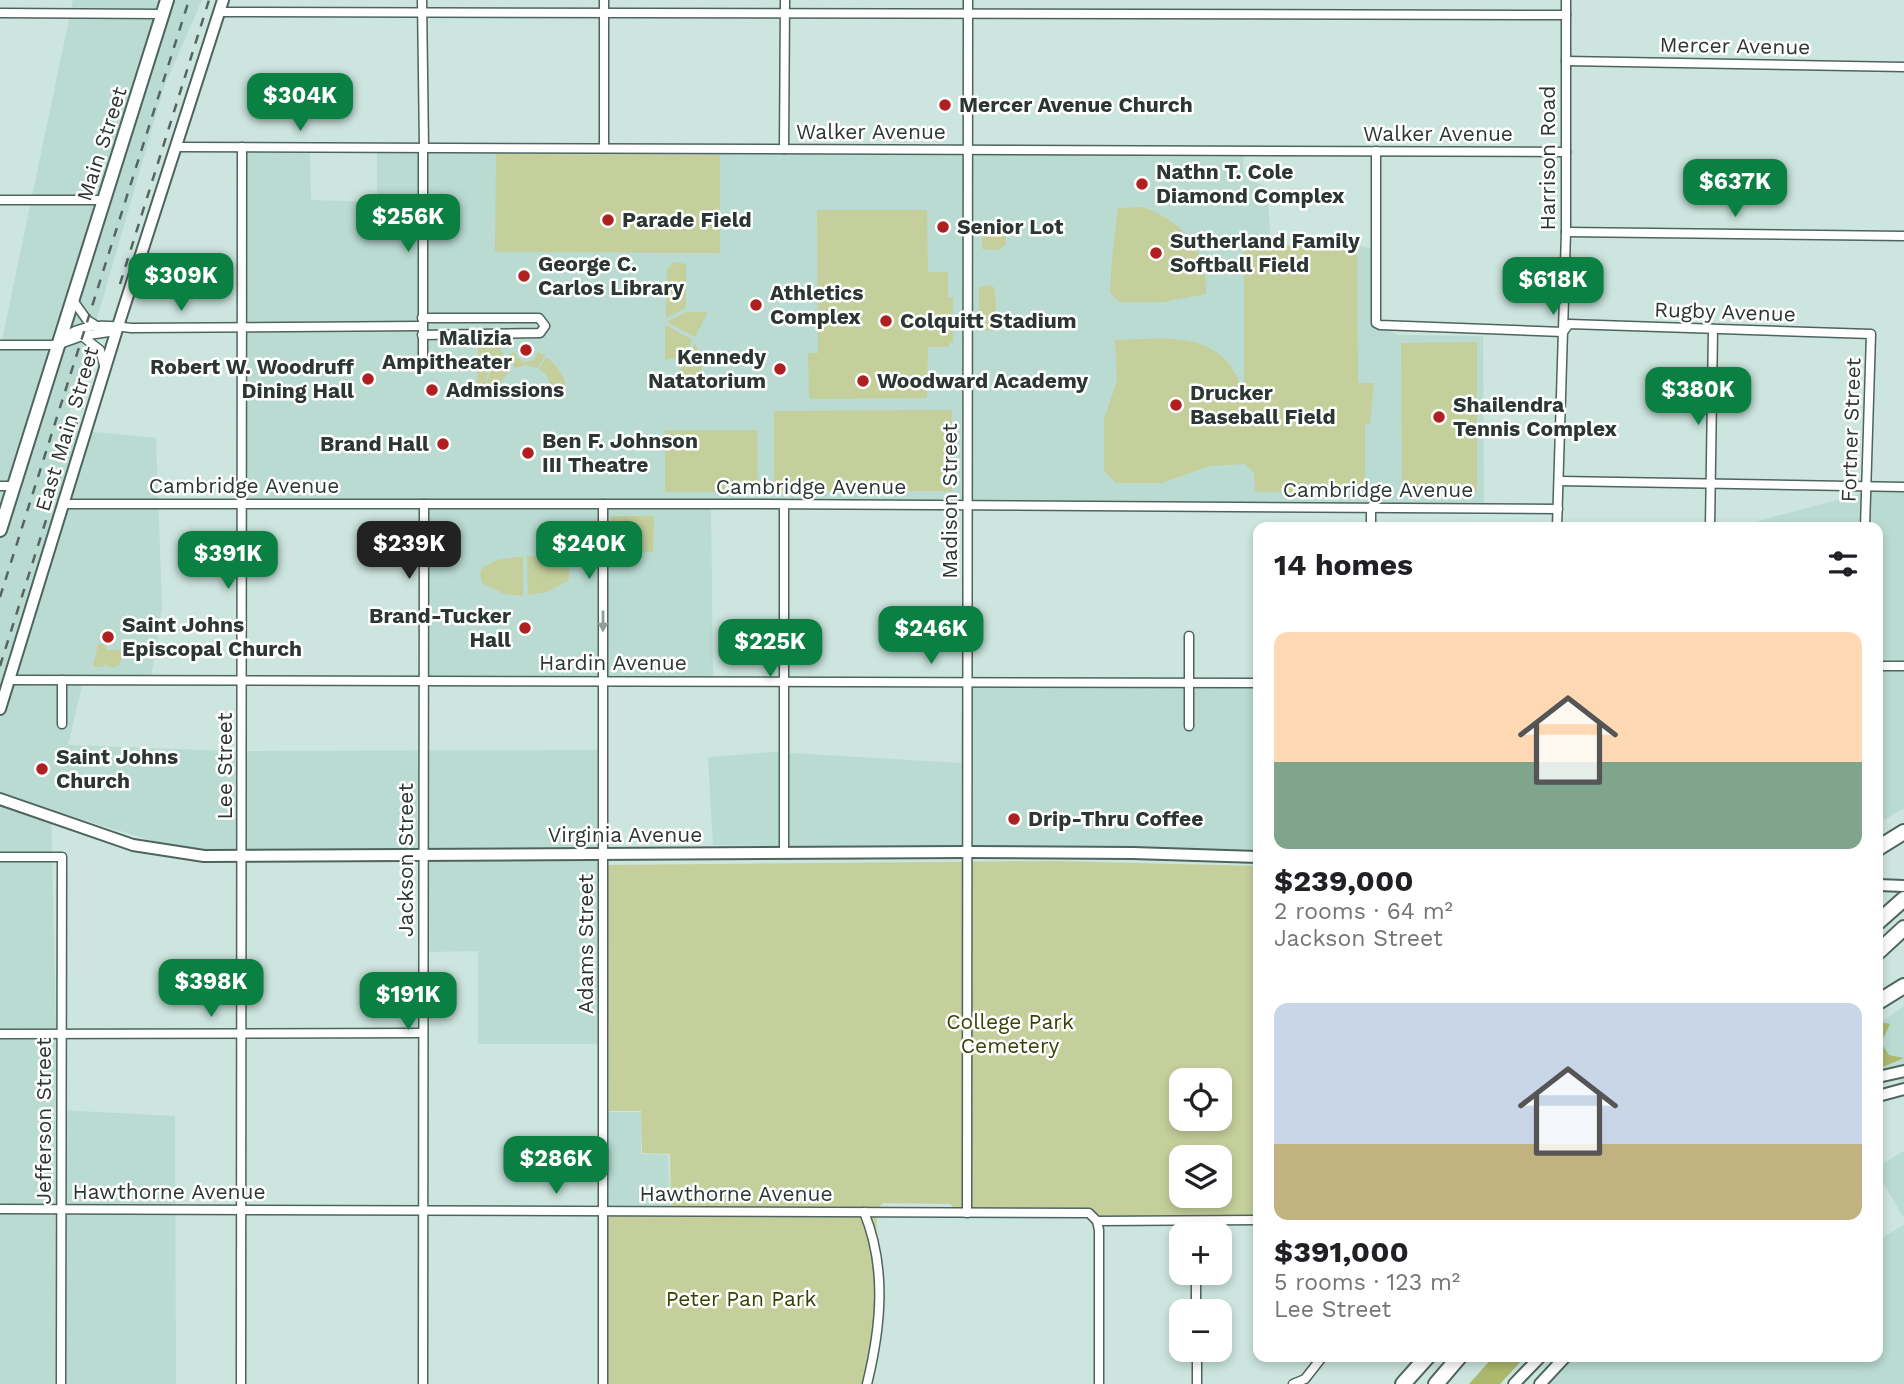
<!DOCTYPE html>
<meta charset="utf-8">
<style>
:root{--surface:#fff;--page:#f2f2f2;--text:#202124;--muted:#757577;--accent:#0b8043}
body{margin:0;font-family:"Work Sans",sans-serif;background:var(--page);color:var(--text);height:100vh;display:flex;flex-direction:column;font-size:26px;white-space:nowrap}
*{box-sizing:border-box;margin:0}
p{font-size:23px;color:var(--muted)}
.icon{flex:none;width:38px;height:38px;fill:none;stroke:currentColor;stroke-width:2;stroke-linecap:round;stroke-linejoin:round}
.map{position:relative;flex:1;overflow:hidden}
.details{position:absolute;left:1253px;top:522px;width:630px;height:840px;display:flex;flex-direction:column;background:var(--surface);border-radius:14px;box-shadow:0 4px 10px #0003}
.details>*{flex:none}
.tools{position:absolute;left:1169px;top:1068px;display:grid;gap:14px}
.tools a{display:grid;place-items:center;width:63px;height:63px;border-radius:14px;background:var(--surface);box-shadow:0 4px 10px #0003;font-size:35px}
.price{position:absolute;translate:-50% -60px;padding:0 16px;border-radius:14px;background:var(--accent);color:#fff;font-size:23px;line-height:46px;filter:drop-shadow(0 2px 4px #0008)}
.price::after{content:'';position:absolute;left:50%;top:42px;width:21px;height:16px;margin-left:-10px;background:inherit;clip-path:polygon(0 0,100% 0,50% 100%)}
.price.active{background:#222;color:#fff}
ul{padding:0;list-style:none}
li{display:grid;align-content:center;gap:14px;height:371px;padding:0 21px}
li span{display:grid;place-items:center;height:217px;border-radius:14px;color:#555}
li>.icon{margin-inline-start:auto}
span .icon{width:126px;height:126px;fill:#fffc;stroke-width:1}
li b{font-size:30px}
h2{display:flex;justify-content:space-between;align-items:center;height:84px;padding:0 21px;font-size:30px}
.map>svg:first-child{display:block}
.built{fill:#b9dbd2}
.green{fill:#c5cf9b;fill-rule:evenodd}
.forest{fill:#acb96d}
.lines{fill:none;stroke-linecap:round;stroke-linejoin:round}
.street-casing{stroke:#4e645e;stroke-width:11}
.secondary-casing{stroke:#4e645e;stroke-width:14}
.primary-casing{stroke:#4e645e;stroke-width:16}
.highway-casing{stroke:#4e645e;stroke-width:18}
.street{stroke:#fff;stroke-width:8}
.secondary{stroke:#fff;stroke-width:10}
.primary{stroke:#fff;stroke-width:12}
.highway{stroke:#fff;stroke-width:14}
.rail{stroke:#576561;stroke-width:2.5;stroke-dasharray:9 9;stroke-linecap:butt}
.oneway{fill:#969a99}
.poi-dot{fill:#b12021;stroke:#fff;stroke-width:2.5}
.labels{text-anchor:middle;stroke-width:5;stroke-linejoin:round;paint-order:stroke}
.street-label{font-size:21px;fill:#2c3633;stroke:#fff}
.poi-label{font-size:21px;font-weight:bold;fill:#2c3633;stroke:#fff;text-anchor:start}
.park-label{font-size:21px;fill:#394003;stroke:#fff}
</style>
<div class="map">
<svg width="1904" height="1384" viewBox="0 0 1904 1384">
<rect width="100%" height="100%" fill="#cce5de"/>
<g class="built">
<polygon points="73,0 202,0 164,87 65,429 156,438 162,607 151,678 83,682 68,745 228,751 608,750 608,780 601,844 598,1044 478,1044 478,951 427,952 428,850 186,851 51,810 58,1110 175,1116 176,1384 0,1384 0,350"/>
<polygon points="242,147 310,148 311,200 377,202 377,148 1243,151 1244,173 1253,181 1267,187 1271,245 1357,245 1373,249 1380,325 1398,335 1483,336 1484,508 711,504 713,681 424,681 423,504 242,504"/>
<polygon points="1875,490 1904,491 1904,808 1878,824 1878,527 1736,527"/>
<polygon points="962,686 1258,686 1258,854 713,845 708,757 773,752 961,763"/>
<polygon points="1904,1006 1904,1082 1878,1074 1878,1025"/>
<polygon points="600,1112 641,1112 641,1154 668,1155 670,1206 600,1209"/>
<polygon points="1904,1151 1904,1218 1878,1174 1878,1166"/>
<polygon points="1904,1225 1904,1384 1549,1384 1575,1356 1878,1356 1878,1240"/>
</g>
<g class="green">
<polygon points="496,154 720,155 720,253 495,252"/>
<path d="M1142 207C1184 221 1207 251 1206 294L1163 302H1120L1110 293 1112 258 1118 208Z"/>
<polygon points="817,210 927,210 928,272 948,272 948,297 953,297 953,343 949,343 949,347 928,347 927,398 811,399 809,396 808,353 818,353"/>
<polygon points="985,233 1006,234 1006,244 999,250 982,249 982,234"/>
<path d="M1357 245 1358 383H1374L1370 424H1365V492H1255L1254 473 1245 464 1209 466 1162 483H1116L1104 471V419L1117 381 1115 340C1159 339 1214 329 1237 377 1240 383 1243 390 1244 396V246Z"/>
<polygon points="673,262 686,264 686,308 666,318 667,270"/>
<polygon points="984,286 991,285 995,289 996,314 994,331 979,329 979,288"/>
<polygon points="686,312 708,312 695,337 667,322"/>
<polygon points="665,325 693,340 684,356 665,360"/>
<polygon points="1477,342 1477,492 1402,492 1401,343"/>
<path d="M497 343 504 355C492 363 487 372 485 385L477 384 478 368 484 354 478 356V344H493L486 352Z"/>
<polygon points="695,343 703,361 700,378 678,374"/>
<polygon points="515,352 518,358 524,362 534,360 538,352 545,355 538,368 526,365 515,368 508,355"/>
<path d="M504 356 511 369 502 381 500 390H485C487 376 493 365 504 356Z"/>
<path d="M546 357C558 366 564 375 567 390L552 389 547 376 539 369Z"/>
<polygon points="952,410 952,491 774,491 774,411"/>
<polygon points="665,430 757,430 758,492 665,492"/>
<polygon points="611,516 654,516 653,552 611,551"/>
<polygon points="527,556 553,559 563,563 570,571 568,581 547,592 528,595"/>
<polygon points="516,557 523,557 523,596 504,594 482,583 480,573 482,568 497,560"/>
<polygon points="98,644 105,644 106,650 121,650 122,658 119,665 112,668 105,664 104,667 93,666"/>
<path d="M1053 861 1258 866V1217L1100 1216 1082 1208 953 1207 950 1204 883 1203 879 1207 671 1206 670 1154 642 1153 641 1111H609L608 865ZM1181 1080H1220V1118H1181ZM1181 1157H1220V1195H1181Z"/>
<polygon points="600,1209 877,1213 873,1345 866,1384 601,1384"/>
</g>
<g class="forest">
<polygon points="1878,1022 1890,1024 1881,1043 1889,1055 1904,1058 1878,1069"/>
<polygon points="1494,1356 1526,1356 1500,1384 1469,1384"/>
</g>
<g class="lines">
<g class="street-casing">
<g id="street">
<polyline points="422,0 424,148"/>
<polyline points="220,12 1566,15"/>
<polyline points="0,13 163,14"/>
<polyline points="1566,61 1904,67"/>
<polyline points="177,147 1566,152"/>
<polyline points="604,148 604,0"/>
<polyline points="784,149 785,0"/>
<polyline points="1376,151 1376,323 1380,325 1563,332 1569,324 1871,334 1865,527"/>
<polyline points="0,200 104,200"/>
<polyline points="1566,232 1904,236"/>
<polyline points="72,299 87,320 95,325"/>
<polyline points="422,318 539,318 545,326 540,333 422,335"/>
<polyline points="82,336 100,350 104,365"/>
<path d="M61 340C80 322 108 325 131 328L422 326"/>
<polyline points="0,345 57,345 82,336 109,332 118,326"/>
<polyline points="423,356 423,152"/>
<polyline points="1559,481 1904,487"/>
<polyline points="0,486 14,486"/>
<polyline points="65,504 760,504 1558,509"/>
<polyline points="603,504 603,1384"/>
<polyline points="1371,527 1371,507"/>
<polyline points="1557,527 1566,232 1566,0"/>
<polyline points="1710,527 1713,329"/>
<polyline points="1189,636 1189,726"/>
<polyline points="1878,666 1904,666"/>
<polyline points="9,680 1258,683"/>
<polyline points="62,680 62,724"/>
<polyline points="784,853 784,505"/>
<polyline points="0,857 62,857 61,1384"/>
<polyline points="0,1034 423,1033"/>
<polyline points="0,1209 1089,1213 1097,1221 1258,1220"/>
<path d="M864 1212C887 1268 881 1327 867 1384"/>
<polyline points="967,1213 968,0"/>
<polyline points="1097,1221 1099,1230 1099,1384"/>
<polyline points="1196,1221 1196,1234"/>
<polyline points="1196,1272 1196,1311"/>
<polyline points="1197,1349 1197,1384"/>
<polyline points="241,1384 242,147"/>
<polyline points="423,1384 424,504"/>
<polyline points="1293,1384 1305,1379 1323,1356"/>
</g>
</g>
<g class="secondary-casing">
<g id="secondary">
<polyline points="0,709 118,326 223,0"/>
<polyline points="0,799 133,845 204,856 967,852 1133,853 1258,857"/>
<polyline points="1878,885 1904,886"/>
<polyline points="1878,1077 1904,1071"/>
<polyline points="1878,1096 1904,1089"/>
<polyline points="1514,1384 1541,1356"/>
<polyline points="1540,1384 1566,1356"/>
</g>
</g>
<g class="primary-casing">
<polyline id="primary" points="0,530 167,0"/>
</g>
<g class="highway-casing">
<g id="highway">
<polyline points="1878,848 1904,832"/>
<polyline points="1878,922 1904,899"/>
<polyline points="1878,952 1904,928"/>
<polyline points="1878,1002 1904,986"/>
<polyline points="1403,1384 1428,1356"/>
<polyline points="1436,1384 1460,1356"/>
</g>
</g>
<use href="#street" class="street"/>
<use href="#secondary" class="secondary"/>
<use href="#primary" class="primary"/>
<use href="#highway" class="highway"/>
<g class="rail">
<polyline points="120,284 209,0"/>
<polyline points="0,597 189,0"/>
<polyline points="0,666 88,387"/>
</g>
</g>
<defs><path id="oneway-solid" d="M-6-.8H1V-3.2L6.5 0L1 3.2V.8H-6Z" transform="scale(1.75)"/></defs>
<use class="oneway" href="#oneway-solid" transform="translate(603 621) rotate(90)"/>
<g class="poi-dot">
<circle cx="945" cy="105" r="7"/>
<circle cx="1142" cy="184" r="7"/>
<circle cx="608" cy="220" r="7"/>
<circle cx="943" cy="227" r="7"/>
<circle cx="1156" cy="253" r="7"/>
<circle cx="524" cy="276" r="7"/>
<circle cx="756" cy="305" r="7"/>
<circle cx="886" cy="321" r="7"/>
<circle cx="526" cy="350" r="7"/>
<circle cx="780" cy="369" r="7"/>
<circle cx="368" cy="379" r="7"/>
<circle cx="863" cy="381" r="7"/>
<circle cx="432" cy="390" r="7"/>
<circle cx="1176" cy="405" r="7"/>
<circle cx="1439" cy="417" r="7"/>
<circle cx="443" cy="444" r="7"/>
<circle cx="528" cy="453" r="7"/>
<circle cx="525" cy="628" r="7"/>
<circle cx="108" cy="637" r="7"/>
<circle cx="42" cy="769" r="7"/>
<circle cx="1014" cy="819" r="7"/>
</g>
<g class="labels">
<g class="street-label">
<text transform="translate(1735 46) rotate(1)" y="7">Mercer Avenue</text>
<text x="871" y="139">Walker Avenue</text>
<text x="1438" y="141">Walker Avenue</text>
<text transform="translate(102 144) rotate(-72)" y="7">Main Street</text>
<text transform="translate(1548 158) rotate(-90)" y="7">Harrison Road</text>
<text transform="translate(1725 312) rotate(2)" y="7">Rugby Avenue</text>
<text transform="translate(67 429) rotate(-73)" y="7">East Main Street</text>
<text transform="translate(1851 430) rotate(-88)" y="7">Fortner Street</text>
<text x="244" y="493">Cambridge Avenue</text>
<text x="811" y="494">Cambridge Avenue</text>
<text x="1378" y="497">Cambridge Avenue</text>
<text transform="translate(950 501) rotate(-90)" y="7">Madison Street</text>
<text x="613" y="670">Hardin Avenue</text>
<text transform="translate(225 766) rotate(-90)" y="7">Lee Street</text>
<text x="625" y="842">Virginia Avenue</text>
<text transform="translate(406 860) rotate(-90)" y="7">Jackson Street</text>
<text transform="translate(586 944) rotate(-90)" y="7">Adams Street</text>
<text transform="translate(44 1121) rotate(-90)" y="7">Jefferson Street</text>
<text x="169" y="1199">Hawthorne Avenue</text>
<text x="736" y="1201">Hawthorne Avenue</text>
</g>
<g class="poi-label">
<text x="959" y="112">Mercer Avenue Church</text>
<text x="1156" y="179">Nathn T. Cole<tspan x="1156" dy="24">Diamond Complex</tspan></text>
<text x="622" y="227">Parade Field</text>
<text x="957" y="234">Senior Lot</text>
<text x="1170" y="248">Sutherland Family<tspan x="1170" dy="24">Softball Field</tspan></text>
<text x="538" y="271">George C.<tspan x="538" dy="24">Carlos Library</tspan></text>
<text x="770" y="300">Athletics<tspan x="770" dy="24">Complex</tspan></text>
<text x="900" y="328">Colquitt Stadium</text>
<text x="512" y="345" text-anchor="end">Malizia<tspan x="512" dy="24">Ampitheater</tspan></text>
<text x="766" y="364" text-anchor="end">Kennedy<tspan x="766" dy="24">Natatorium</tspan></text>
<text x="354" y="374" text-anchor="end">Robert W. Woodruff<tspan x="354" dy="24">Dining Hall</tspan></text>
<text x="877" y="388">Woodward Academy</text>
<text x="446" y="397">Admissions</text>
<text x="1190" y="400">Drucker<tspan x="1190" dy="24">Baseball Field</tspan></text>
<text x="1453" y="412">Shailendra<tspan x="1453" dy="24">Tennis Complex</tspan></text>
<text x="542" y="448">Ben F. Johnson<tspan x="542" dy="24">III Theatre</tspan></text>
<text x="429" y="451" text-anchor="end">Brand Hall</text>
<text x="511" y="623" text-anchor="end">Brand-Tucker<tspan x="511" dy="24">Hall</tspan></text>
<text x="122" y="632">Saint Johns<tspan x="122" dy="24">Episcopal Church</tspan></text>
<text x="56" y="764">Saint Johns<tspan x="56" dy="24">Church</tspan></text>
<text x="1028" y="826">Drip-Thru Coffee</text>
</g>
<g class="park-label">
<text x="1010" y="1029">College Park<tspan x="1010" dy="24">Cemetery</tspan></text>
<text x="741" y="1306">Peter Pan Park</text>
</g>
</g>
</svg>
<div class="tools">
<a><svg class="icon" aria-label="locate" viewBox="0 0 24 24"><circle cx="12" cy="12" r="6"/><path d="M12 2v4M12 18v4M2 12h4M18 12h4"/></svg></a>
<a><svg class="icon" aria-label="layers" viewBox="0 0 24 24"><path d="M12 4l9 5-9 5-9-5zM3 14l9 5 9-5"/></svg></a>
<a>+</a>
<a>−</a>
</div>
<b class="price" style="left:300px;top:133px">$304K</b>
<b class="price" style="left:1735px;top:219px">$637K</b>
<b class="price" style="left:408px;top:254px">$256K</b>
<b class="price" style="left:181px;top:313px">$309K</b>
<b class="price" style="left:1553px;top:317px">$618K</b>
<b class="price" style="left:1698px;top:427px">$380K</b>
<b class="price active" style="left:409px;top:581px">$239K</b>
<b class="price" style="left:589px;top:581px">$240K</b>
<b class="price" style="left:228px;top:591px">$391K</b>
<b class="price" style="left:931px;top:666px">$246K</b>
<b class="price" style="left:770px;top:679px">$225K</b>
<b class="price" style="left:211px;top:1019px">$398K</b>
<b class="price" style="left:408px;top:1032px">$191K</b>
<b class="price" style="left:556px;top:1196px">$286K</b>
<section class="details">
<h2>14 homes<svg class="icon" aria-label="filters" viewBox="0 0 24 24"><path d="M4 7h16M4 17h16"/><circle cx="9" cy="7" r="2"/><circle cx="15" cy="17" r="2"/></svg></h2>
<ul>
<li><span style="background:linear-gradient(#ffd9b3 60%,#7fa58c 0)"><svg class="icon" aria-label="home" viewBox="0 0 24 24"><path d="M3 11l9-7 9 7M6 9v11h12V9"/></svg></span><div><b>$239,000</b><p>2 rooms · 64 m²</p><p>Jackson Street</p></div></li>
<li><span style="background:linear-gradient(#c9d6e8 65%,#c2b280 0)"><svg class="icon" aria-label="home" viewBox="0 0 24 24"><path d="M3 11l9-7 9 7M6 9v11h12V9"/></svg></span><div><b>$391,000</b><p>5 rooms · 123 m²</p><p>Lee Street</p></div></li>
</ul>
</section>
</div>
